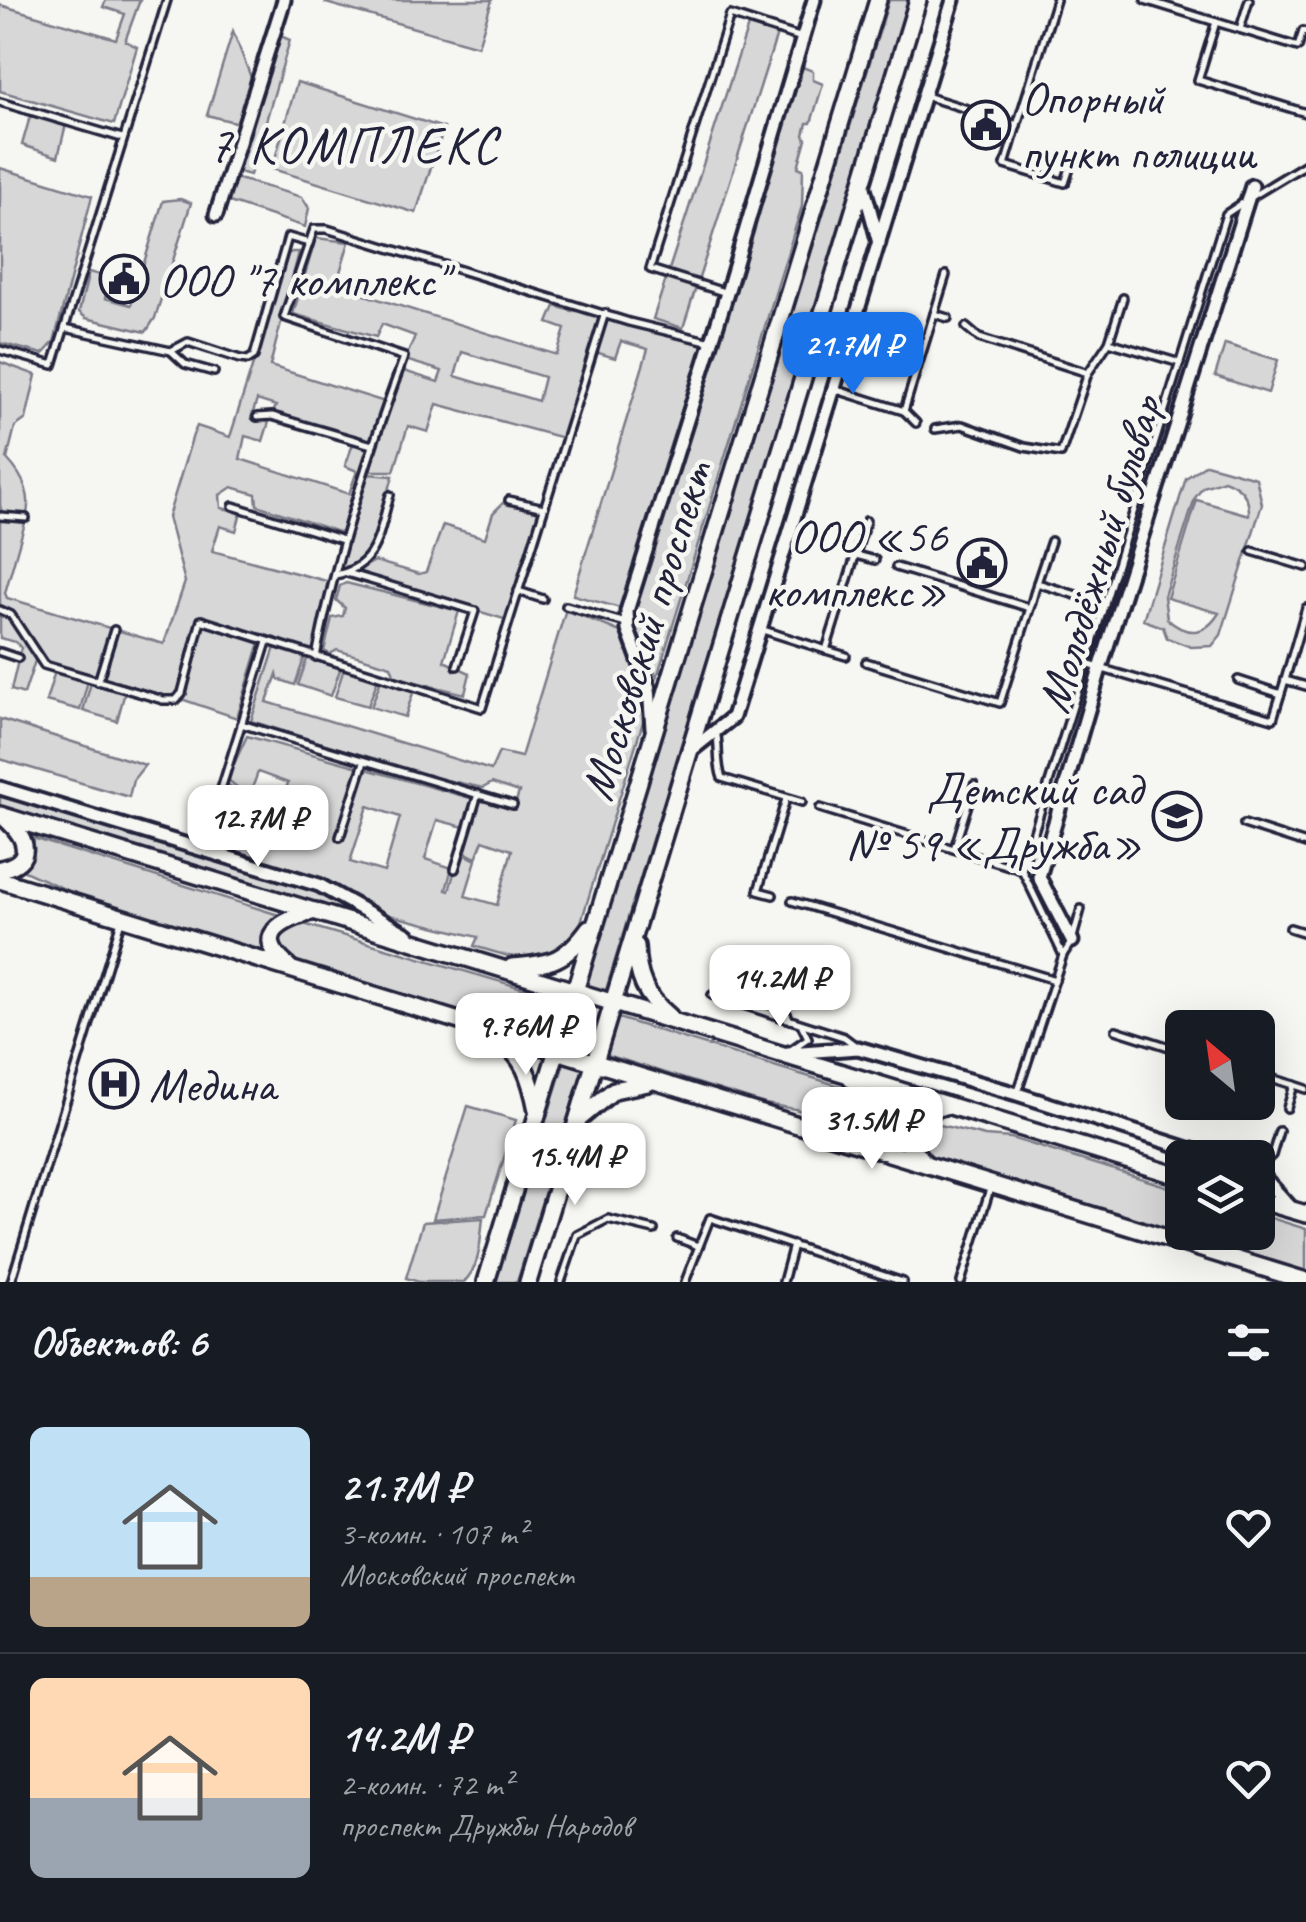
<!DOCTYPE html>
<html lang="ru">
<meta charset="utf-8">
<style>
:root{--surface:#171b24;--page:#242831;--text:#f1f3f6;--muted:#9ea1a6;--line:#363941;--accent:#1a73e8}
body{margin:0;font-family:Caveat,sans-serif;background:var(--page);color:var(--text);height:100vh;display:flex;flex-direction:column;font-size:38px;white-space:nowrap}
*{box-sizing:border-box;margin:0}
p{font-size:32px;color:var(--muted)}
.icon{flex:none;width:55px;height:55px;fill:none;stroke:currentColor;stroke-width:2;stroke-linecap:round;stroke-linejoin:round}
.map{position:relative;height:1282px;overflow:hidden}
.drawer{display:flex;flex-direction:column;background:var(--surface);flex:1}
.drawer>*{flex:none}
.needle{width:65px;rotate:331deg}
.tools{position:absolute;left:1165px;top:1010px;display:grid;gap:20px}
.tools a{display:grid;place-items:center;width:110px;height:110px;border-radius:15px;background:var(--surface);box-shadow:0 10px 40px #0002;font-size:50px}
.price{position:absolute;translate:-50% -85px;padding:0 22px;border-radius:20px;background:#fff;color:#222;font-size:32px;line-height:65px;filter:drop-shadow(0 2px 5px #0008)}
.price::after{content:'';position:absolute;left:50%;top:60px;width:30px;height:22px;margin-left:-15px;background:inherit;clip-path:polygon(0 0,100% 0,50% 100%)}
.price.current{background:var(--accent);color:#fff}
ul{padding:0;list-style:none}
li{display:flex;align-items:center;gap:30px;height:250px;padding:0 30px}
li+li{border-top:2px solid var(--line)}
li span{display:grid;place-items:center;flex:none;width:280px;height:200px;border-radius:15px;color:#555}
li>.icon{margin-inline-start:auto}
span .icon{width:120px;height:120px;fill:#fffc;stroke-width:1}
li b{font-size:42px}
h2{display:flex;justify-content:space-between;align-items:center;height:120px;padding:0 30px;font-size:42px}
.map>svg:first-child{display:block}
.green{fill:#d7d7d7;stroke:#7c7c89;stroke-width:2.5;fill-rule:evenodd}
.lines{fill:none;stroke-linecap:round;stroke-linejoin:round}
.lane-casing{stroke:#22223b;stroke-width:12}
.street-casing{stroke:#22223b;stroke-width:19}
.secondary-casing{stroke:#22223b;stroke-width:22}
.lane{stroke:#f6f6f2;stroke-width:5}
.street{stroke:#f6f6f2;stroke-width:11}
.secondary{stroke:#f6f6f2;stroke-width:15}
.labels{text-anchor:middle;stroke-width:9;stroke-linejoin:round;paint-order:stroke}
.poi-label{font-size:48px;fill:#22223b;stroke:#f6f6f2;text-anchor:start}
.street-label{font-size:48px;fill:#22223b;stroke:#f6f6f2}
.quarter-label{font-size:52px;letter-spacing:2.5px;fill:#22223b;stroke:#f6f6f2}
</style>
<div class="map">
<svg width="1306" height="1282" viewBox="0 0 1306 1282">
<rect width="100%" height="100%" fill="#f6f6f2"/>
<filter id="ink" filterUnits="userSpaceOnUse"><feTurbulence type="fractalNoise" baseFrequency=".01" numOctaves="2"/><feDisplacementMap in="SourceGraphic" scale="20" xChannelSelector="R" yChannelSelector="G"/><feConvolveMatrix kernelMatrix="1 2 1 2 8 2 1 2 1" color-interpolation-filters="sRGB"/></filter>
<g filter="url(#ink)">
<g class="green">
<polygon points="106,0 140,0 125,41 137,47 114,124 0,91 0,5 116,39 125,14 103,7"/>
<polygon points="328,0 492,0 478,46 326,3"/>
<polygon points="889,0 910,0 605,993 585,987"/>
<polygon points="748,26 777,34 683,328 653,319"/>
<polygon points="233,31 252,80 238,123 207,115"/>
<polygon points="278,35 290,40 250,175 235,171"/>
<polygon points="800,66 813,71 813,80 823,84 811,123 807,123 804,135 806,139 798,167 803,169 802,206 657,677 631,617"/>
<polygon points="297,82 444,128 416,213 272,169"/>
<polygon points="31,113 66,124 58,157 22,145"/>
<polygon points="0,168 92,196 54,342 43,354 0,343"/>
<polygon points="235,178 302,197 309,208 305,227 226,201"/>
<polygon points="180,199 191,203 155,318 146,332 86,318 79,312 89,272 110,278 105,298 131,305 163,201"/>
<path d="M316 238 349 242 336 286 557 355 565 329 548 323 555 306 572 311 575 306 603 315 563 438 437 404 428 432 408 426 394 471H367L401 370 438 382 442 371 405 360 415 336 382 324 376 337 293 314ZM462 352 544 377 538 401 455 376Z"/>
<polygon points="292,252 299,252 270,366 385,402 371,443 272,415 276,406 257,400 251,418 269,422 263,441 245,436 240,459 349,494 357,471 345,466 354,441 371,446 344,534 257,505 256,494 232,487 220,495 221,508 241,512 236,531 220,526 212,551 330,582 315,654 198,616 180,692 174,698 50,665 13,611 0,605 0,518 25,523 5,593 7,598 164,644 185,582 168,517 193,435 197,426 230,437 288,254"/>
<polygon points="606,316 702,342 701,352 620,608 573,595 648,349 621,341 615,358 595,352"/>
<polygon points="1225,344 1278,360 1268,393 1215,376"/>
<path d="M0 362 36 375 26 419 15 427 7 459C22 475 33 495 26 517L2 513 0 505Z"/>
<path d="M1206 464 1256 478 1262 504 1221 635 1212 646 1191 647 1167 638 1163 627 1143 620 1186 478ZM1224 480C1241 486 1250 497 1249 515L1197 500 1167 598 1219 613C1205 636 1186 636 1167 619L1164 596 1195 498 1203 487Z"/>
<polygon points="366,474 393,476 371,554 346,572 337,573"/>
<polygon points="505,501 541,510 507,620 353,573 375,561 419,574 426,572 443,525 485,538 493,513"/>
<polygon points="346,583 459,611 444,661 470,673 465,694 395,677 391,666 337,650 330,654 324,651 332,618 343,616 345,608 336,600 340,586"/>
<path d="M566 609 625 634 639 671 645 715 577 935C550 974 512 957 474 946L478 937 389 915 327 881 220 845C204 828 219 802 225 782L247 800 239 828 270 838 288 783 258 772 249 797 227 779 247 736 474 799 464 827 437 820 425 859 452 868 446 890 449 891 460 852 476 860 465 896 497 905 512 850 483 840 476 858 461 850 479 797 514 808 519 792 492 783 483 788 428 776 251 721 275 647 305 656 295 685 278 679 277 674 267 702 491 770 499 752 521 757ZM368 806 400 817 384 872 350 862Z"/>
<polygon points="0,613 8,617 36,658 24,694 11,690 21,648 16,642 0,638"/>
<polygon points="203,623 260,642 237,718 184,700"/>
<polygon points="308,656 341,667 331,696 298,685"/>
<polygon points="344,668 378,679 368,706 335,697"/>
<polygon points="55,671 88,681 80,710 46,701"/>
<polygon points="381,680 414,690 405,717 371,707"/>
<polygon points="91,683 125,692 117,721 83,711"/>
<polygon points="0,719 145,765 133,780 129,797 0,759"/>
<polygon points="0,793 268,874 320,893 354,913 342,915 0,808"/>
<path d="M33 838 279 915C264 925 263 938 268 954L73 893 22 870 34 851Z"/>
<polygon points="297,922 563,1000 550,1038 289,961 278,950 278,934"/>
<polygon points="618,1018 846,1088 860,1099 859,1113 850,1122 837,1122 795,1109 765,1104 607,1055"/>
<polygon points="564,1063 583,1068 517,1282 496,1282"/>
<polygon points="468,1106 516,1120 486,1215 433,1219"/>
<path d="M924 1121 985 1136 1011 1138 1182 1191V1232H1258V1214L1306 1229V1271L921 1153C912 1139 911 1132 924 1121Z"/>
<path d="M483 1218C480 1241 481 1265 464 1282H419L406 1278 423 1222Z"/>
</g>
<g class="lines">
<g class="lane-casing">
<g id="lane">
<polyline points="1145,0 1216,22 1198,80 1306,113"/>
<polyline points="1216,22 1298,47 1303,31 1306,32"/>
<polyline points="1240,29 1249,0"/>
<polyline points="925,96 967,109"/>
<polyline points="0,102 122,138"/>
<polyline points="991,117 1017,125 1056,0"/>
<polyline points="1017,125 1005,165 1065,183 1069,171"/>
<polyline points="1253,196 1306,164"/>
<polyline points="727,293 650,269 730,15 799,37"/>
<polyline points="1123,298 1109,342 1180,363"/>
<polyline points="934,314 948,318"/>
<polyline points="966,327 979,338 1088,373 1109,342"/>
<polyline points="65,328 171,351 185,364 214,372"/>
<polyline points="0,350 53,365 167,0"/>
<polyline points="171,351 188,342 240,359 248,360 254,356 288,237 309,243"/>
<polyline points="837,390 904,411 946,275"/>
<polyline points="904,411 916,423"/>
<polyline points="257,417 272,416 372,445"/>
<polyline points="935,429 962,425 1024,447 1061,453 1088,373"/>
<polyline points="509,500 544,508"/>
<polyline points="233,506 343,540"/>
<polyline points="0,516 26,518"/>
<polyline points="1051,541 1037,583 1105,604"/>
<polyline points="1252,551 1306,567"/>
<polyline points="856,555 875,560"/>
<polyline points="896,567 1030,608 1037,583"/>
<polyline points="347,573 475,611 457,666"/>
<path d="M335 575C379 567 379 530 390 495"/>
<polyline points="518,591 543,599"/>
<polyline points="566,606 626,623"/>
<polyline points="0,610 11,615 44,665 163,700 176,700 182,693 201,620 482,708 605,313"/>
<polyline points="763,630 826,650 866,521"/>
<polyline points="826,650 846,656"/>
<polyline points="0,652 18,658"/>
<path d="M316 657C336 554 368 455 404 357L284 317 314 229H327L629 322 711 342"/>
<polyline points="866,662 1000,703 1030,608"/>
<polyline points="1086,664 1273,719 1285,680 1306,686"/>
<polyline points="1238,680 1281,694"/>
<polyline points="1285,680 1306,608"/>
<polyline points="98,682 114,630"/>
<polyline points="241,724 513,805"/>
<path d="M716 730C720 747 716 762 722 778L802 802"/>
<polyline points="820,808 1022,870"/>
<polyline points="1244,824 1306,844"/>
<polyline points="340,837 364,762"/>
<polyline points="203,847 267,642"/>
<polyline points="954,849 974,785"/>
<polyline points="455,869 478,794"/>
<polyline points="773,895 758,891 786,799"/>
<polyline points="792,901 1055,980"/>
<polyline points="1290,928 1306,933"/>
<polyline points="1063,955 1072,941 1081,909"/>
<polyline points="769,964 791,971 782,1004 790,1020"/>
<polyline points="712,995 844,1037 856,1046"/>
<polyline points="1116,1030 1182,1051"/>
<polyline points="792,1049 808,1038 802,1026"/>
<polyline points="1258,1074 1294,1085 1287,1108"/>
<polyline points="1294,1085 1306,1089"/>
<polyline points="1017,1094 1063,955 1022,870 1226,214 1244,202"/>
<polyline points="1258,1169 1272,1155 1279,1131"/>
<polyline points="677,1238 698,1246"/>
<polyline points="11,1282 121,921"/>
<polyline points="561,1282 577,1235 608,1219 654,1230"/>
<polyline points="685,1282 710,1218 903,1282"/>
<polyline points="783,1282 793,1245"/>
<polyline points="961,1282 990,1189"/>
</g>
</g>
<g class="street-casing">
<g id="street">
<polyline points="863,184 879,243"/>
<polyline points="216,215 284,0"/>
<polyline points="652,728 649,688 628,630 627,611 727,293 814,0"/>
<polyline points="689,752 733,717 953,0"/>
<polyline points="0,788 319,885 408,935"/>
<polyline points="1072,941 1039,877 1100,669 1252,186"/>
<polyline points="788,1053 858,1048 1017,1094 1217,1158"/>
<polyline points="1258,1171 1293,1210"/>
</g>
</g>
<g class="secondary-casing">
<g id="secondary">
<polyline points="0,815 1182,1177"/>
<path d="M0 869C36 862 27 838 6 819"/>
<polyline points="0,880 1306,1281"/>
<path d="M636 946C637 977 645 996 669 1016"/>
<path d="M289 967C250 935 282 920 315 911"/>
<path d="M512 967C552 964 565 961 589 928"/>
<path d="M496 1038C524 1054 531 1080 537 1110"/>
<polyline points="579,1119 614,1090 648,1083"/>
<polyline points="816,1122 848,1129 865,1121 870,1104 862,1088 851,1078"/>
<polyline points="923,1161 904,1139 904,1128 922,1113 947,1105"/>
<polyline points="1258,1200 1306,1214"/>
<polyline points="486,1282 878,0"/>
<polyline points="528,1282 918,0"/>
</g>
</g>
<use href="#lane" class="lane"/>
<use href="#street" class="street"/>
<use href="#secondary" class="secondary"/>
</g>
</g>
<defs>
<g id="civic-ring" transform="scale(2.5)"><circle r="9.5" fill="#f6f6f2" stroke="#22223b" stroke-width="1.5"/><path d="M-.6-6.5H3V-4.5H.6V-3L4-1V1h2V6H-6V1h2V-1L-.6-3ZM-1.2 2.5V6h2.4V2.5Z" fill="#22223b"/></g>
<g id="school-ring" transform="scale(2.5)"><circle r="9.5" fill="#f6f6f2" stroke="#22223b" stroke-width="1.5"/><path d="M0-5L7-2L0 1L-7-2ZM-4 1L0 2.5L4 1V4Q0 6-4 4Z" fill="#22223b"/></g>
<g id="hospital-ring" transform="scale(2.5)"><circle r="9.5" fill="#f6f6f2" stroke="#22223b" stroke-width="1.5"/><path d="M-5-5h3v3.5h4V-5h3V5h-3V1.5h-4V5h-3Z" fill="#22223b"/></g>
</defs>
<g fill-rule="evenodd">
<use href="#civic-ring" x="986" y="125"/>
<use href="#civic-ring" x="124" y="279"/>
<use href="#civic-ring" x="982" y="563"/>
<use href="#school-ring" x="1177" y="816"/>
<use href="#hospital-ring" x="114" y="1084"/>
</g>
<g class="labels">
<g class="poi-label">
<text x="1021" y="114">Опорный<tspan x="1021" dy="55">пункт полиции</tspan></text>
<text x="159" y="296">ООО "7 комплекс"</text>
<text x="947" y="552" text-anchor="end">ООО «56<tspan x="947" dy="55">комплекс»</tspan></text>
<text x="1142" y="805" text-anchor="end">Детский сад<tspan x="1142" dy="55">№ 59 «Дружба»</tspan></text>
<text x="149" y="1101">Медина</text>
</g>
<g class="street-label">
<text transform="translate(1098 554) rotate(-73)" y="17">Молодёжный бульвар</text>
<text transform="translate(645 630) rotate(-73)" y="17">Московский проспект</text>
</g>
<g class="quarter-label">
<text x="354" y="162">7 КОМПЛЕКС</text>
</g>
</g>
</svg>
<div class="tools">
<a><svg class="needle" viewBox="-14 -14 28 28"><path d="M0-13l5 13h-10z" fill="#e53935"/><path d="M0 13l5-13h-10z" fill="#9ea1a6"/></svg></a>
<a><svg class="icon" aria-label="layers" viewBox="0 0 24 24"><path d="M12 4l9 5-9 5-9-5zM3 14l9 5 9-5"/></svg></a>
</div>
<b class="price current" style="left:853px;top:397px">21.7M ₽</b>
<b class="price" style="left:258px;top:870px">12.7M ₽</b>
<b class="price" style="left:780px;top:1030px">14.2M ₽</b>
<b class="price" style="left:526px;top:1078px">9.76M ₽</b>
<b class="price" style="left:872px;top:1172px">31.5M ₽</b>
<b class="price" style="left:575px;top:1208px">15.4M ₽</b>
</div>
<section class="drawer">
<h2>Объектов: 6<svg class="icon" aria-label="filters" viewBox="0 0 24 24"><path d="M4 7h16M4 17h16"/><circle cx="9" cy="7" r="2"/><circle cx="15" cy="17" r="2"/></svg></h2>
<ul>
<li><span style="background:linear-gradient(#bfe0f5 75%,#b9a48a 0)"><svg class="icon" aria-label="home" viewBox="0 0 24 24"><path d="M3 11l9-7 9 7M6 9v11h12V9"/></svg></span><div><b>21.7M ₽</b><p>3-комн. · 107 m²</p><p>Московский проспект</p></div><svg class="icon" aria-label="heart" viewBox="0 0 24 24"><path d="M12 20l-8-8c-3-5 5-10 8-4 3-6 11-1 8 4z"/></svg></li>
<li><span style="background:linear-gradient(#ffd9b3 60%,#9aa5b1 0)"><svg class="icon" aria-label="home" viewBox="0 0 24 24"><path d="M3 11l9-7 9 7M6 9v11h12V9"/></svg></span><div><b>14.2M ₽</b><p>2-комн. · 72 m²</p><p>проспект Дружбы Народов</p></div><svg class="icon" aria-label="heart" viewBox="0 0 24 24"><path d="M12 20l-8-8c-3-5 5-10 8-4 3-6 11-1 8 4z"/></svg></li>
</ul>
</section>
